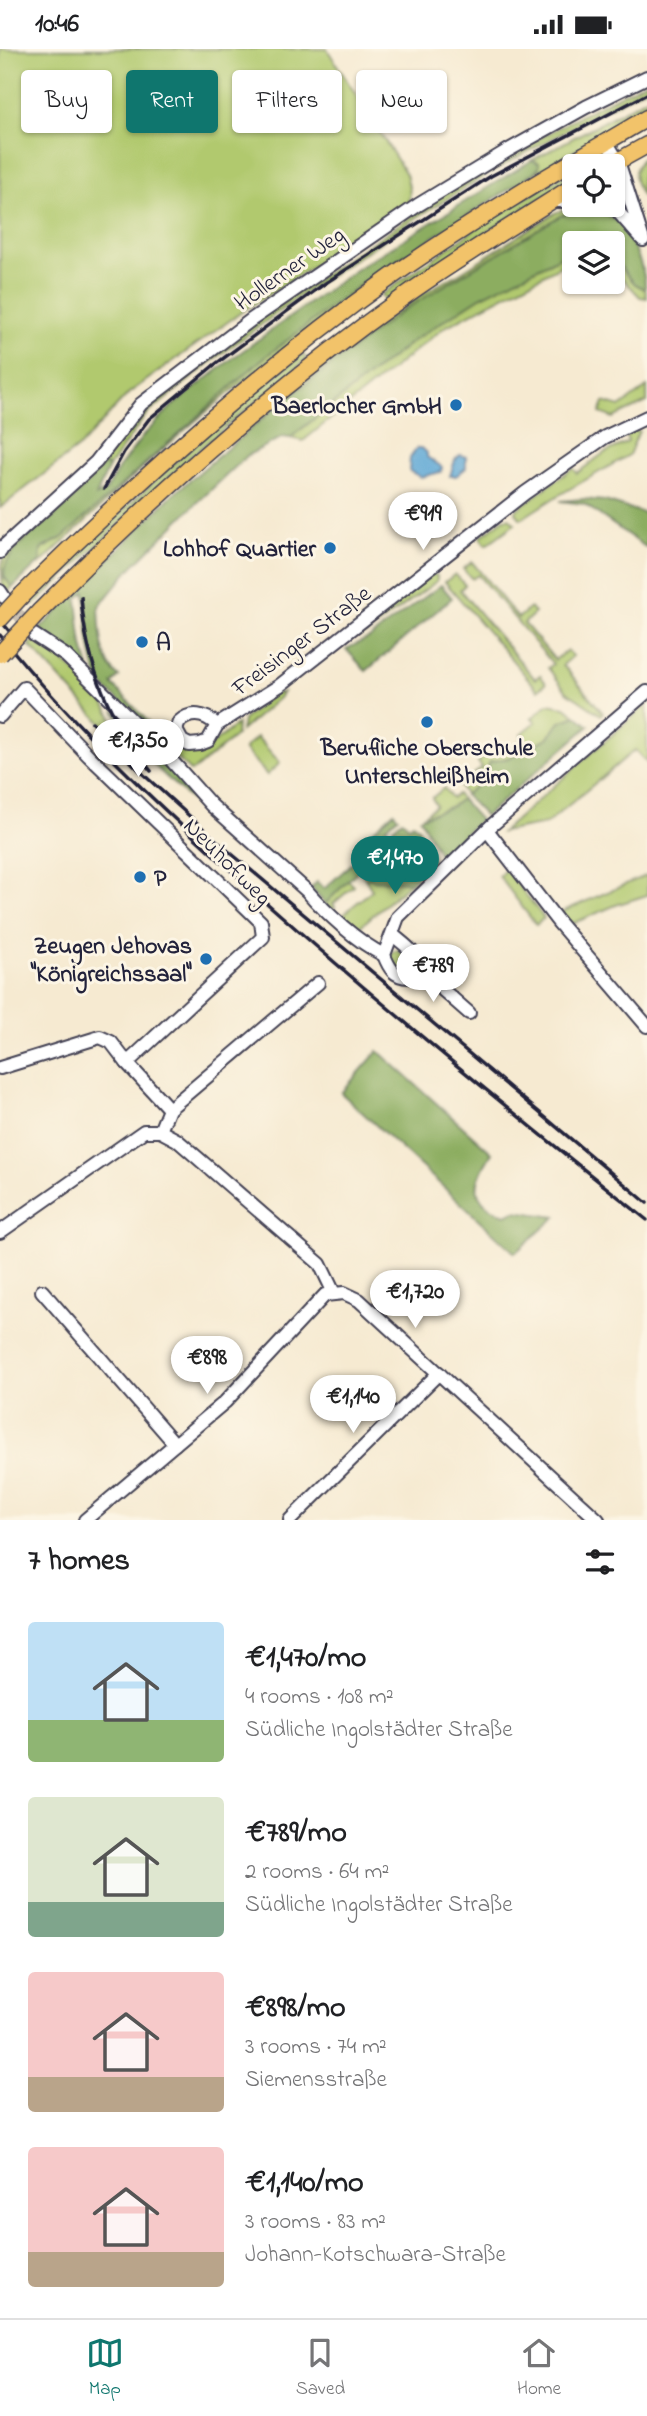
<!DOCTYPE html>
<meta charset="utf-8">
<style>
:root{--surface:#fff;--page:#f6f6f6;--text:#202124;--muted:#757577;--line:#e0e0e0;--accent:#0f766e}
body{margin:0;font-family:"Indie Flower",sans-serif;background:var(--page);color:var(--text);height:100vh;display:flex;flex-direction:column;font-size:26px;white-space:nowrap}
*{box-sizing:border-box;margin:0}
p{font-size:23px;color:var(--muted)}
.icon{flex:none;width:38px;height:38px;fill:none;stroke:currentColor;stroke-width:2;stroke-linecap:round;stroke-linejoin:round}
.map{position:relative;height:1471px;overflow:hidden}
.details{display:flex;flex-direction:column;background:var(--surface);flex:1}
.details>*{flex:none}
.banner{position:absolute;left:21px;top:21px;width:606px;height:63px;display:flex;gap:14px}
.controls{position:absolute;left:562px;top:105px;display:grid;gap:14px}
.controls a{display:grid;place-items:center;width:63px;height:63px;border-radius:7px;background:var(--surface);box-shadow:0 2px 5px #0004;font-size:35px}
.price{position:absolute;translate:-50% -60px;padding:0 16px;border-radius:24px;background:#fff;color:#222;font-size:23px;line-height:46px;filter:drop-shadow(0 2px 4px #0008)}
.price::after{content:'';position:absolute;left:50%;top:42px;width:21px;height:16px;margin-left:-10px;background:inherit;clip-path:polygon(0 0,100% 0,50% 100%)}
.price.current{background:var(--accent);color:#fff}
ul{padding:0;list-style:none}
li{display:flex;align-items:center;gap:21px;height:175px;padding:0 28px}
li span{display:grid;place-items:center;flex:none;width:196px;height:140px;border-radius:7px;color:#555}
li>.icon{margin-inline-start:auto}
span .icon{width:84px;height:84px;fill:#fffc;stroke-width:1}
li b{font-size:30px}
h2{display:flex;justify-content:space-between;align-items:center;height:84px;padding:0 28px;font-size:30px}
.chip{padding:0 24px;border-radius:7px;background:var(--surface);box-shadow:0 2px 5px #0004;font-size:24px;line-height:63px}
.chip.current{background:var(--accent);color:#fff}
.status{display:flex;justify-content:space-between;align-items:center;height:49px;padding:0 35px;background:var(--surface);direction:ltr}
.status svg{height:19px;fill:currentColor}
.tab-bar{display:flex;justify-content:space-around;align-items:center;height:98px;border-top:2px solid var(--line);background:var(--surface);font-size:19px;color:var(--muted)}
.tab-bar a{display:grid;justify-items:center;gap:4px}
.tab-bar .current{color:var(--accent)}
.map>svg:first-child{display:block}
.green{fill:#b1c96e;stroke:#6a7654;stroke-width:2}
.forest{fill:#8cad61;stroke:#57684e;stroke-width:2}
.water{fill:#5fa8d6;stroke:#406588;stroke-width:2}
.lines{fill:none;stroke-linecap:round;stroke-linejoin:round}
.minor-tunnel{stroke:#ccc2b3;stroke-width:12;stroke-dasharray:12 6;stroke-linecap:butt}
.minor-casing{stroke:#424052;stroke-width:16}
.major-casing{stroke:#424052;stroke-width:19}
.minor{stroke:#fff;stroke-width:12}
.major{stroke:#f2c36a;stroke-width:16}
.rail{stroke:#22223b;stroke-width:3.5}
.major-bridge-casing{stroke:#424052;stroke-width:19;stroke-linecap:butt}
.major-bridge{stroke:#f2c36a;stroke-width:16}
.poi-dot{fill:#1f6fb2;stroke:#fcf5e5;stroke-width:2.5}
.labels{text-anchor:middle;stroke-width:6;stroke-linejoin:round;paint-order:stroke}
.street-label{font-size:24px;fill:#22223b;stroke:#fcf5e5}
.poi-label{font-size:24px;font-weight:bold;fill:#22223b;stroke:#fcf5e5;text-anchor:end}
</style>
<div class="status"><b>10:46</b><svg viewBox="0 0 49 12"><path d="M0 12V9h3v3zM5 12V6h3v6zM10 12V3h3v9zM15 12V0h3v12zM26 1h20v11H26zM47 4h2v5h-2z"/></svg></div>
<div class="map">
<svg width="647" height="1471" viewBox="0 0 647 1471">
<rect width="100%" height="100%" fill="#fcf5e5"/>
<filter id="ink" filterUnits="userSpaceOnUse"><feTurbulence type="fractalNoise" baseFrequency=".0143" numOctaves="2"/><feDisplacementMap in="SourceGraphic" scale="14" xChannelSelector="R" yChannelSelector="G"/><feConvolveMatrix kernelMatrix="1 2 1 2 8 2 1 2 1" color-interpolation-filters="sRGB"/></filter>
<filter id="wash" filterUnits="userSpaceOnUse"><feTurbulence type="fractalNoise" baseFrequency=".00686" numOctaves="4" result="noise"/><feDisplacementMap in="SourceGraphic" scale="28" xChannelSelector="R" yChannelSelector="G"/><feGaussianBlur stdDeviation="1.57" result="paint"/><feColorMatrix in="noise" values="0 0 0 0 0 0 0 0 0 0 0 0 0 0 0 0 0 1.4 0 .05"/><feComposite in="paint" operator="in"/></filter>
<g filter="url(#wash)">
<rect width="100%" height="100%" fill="#f6ead1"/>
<g class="green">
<path d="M0 0H327L406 125C409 138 413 147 405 159L243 262 129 344 80 397 0 459Z"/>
<polygon points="647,32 647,38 505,115 422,165 307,242 212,312 146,366 109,418 103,415 142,364 165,342 267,264 450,141 574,70"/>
<polygon points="647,49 647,60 522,132 539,119 539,114 532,111"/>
<path d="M647 104V119L643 122 641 137 647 155C634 135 627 123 647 104Z"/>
<polygon points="574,120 574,128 485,184 386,252 381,246 478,178"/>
<polygon points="584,157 597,160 560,167 402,262 248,382 286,347 373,279 427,242 455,227 555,164 570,158"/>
<path d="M420 198C342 254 266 312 193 374 140 419 91 468 40 515L41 500 62 489C174 384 288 277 420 198Z"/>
<polygon points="574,201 574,210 445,278 303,392 290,389 414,291 480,248"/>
<polygon points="612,209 635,235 645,240 647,249 640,248 613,219"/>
<path d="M303 305 307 310 191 407 34 556 30 552C117 465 207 381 303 305Z"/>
<polygon points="647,338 647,353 613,369 600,364 604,353 620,358"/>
<polygon points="634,381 639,382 629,406 554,449 521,470 516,464 517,460 573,419 577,424 604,404 628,393 626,386"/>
<path d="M88 433 57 465 23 492 12 506 4 529 13 538 6 544C0 531 0 514 7 501 20 481 67 448 88 433Z"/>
<polygon points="509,469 515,475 486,496 480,488 504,470"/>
<polygon points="472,513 518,569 530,559 535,564 524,574 555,611 567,601 573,607 563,616 603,664 601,666 567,643 548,619 553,615 478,526 472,530 463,520"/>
<polygon points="433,524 437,527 437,532 367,584 345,592"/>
<polygon points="455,525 465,536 460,541 535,630 540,626 546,634 538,641 445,533"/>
<polygon points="34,592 65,613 100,646 133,708 29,596"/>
<polygon points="283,643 279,649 241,682 243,671 274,645"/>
<polygon points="548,655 565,658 577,667 560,673 548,689 508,709 490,713 479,734 465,746 459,736 482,719 478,713 494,700 502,705 523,689 521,685 536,673 532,669"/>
<polygon points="647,655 647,714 635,701 546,775 502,783"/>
<path d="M237 675 236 687 194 721 190 722 169 701 176 695C204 710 215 692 237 675Z"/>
<polygon points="257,688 280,714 267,726 244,700"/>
<polygon points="444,739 452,749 457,745 461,750 452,757 421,769 436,756 432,749"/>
<polygon points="506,820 544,869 536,876 499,827"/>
<polygon points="647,826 647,846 616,856 569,876 559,864"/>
<polygon points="370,828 373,831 411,833 355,882 339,869 372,841 366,831"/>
<polygon points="348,831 354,837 333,855 335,858 331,861 325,855"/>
<polygon points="398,901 410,912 409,918 405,921 398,920 390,907 392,904"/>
</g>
<g class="forest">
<path d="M532 111 539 114V119L522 132 372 227 260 312 62 489 41 500 40 513 13 538C9 534 4 530 4 525 4 501 43 478 58 464 74 449 89 432 103 415L109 418 96 447 106 442 118 420 143 387 171 358 234 308 361 217Z"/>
<path d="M597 160C603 164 610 167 616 171 630 184 647 223 645 240L635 235 613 209 612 194H574V201L480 248 414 291 290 389 283 388 248 406 180 470 129 521 99 557C100 581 100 612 119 628L112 635 155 680 162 674 152 688 125 661V656C118 650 106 642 101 634 88 611 87 569 85 543L77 550 81 589 90 623 38 582 170 448 279 356 402 262 560 167 573 162 581 164Z"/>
<polygon points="583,450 605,452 647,465 647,499 584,455 560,452"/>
<polygon points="441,536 452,549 366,622 346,600 369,589"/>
<path d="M114 661 186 733 209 763 203 771 205 763C170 732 135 703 114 661Z"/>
<polygon points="577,667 589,677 485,767 465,746 479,734 490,713 508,709 548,689 560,673"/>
<polygon points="461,750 480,771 440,807 420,769 452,757"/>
<polygon points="394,763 398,768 386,778 392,787 325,855 311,839 317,833 324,840 361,806 355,798"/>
<polygon points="402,771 409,777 413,774 419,780 434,812 411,833 373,831 370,828 366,831 361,823 399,787 393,779"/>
<path d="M378 1002 492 1104C473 1134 468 1151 505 1166L515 1162 556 1168 515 1204 341 1044Z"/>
</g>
<g class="water">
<polygon points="417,399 422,399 427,404 427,408 442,418 441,423 421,428 409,422 410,409"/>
<polygon points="460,406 466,408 466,419 456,427 450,427 455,411"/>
</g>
</g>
<g filter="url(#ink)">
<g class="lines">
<polyline class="minor-tunnel" points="6,550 32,583"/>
<g class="minor-casing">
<g id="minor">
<polyline points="606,92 618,112 643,191"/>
<polyline points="583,105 591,117"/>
<polyline points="551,152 574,152"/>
<polyline points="612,152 620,165 641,189"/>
<polyline points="0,503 3,498 96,413 141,355 251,271 418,156 507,102 586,58 647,28"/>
<polyline points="0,542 4,548"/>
<path d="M34 586 66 607 163 702 211 756 307 842C326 864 357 893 384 906"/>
<polyline points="0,667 24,639 89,707 261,873 263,888 127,1014"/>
<path d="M217 676C205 665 191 662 179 673L176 681 182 692 189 696 200 695 208 692 217 676 279 637 525 444 605 388 647 368"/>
<polyline points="487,781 559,874 647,977"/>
<path d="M393 886C403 895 420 905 419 920L469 964"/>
<path d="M419 920 409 928C394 928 389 919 384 906L398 868 491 777 647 643"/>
<polyline points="0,1019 100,988 111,993 127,1014 169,1060"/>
<polyline points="160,1082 169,1060 318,934"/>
<polyline points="0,1183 144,1082 160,1082 177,1091 320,1215 334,1244"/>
<polyline points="42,1242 175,1395"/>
<polyline points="85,1471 225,1353 325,1246 344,1244 359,1251 598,1471"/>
<polyline points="290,1471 439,1324"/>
</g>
</g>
<g class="major-casing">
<g id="major">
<polyline points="609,117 647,96"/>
<path d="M23 545C139 431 259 322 391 228 474 170 560 120 647 69"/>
<path d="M40 562C154 446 276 338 409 244 463 206 519 173 574 137"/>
</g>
</g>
<use href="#minor" class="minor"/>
<use href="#major" class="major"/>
<g class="rail">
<polyline points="104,440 124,403 149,370 213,317 324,235 491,127 647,45"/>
<path d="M81 548C86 614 108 671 151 722"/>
<polyline points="0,571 16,590"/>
<path d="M0 586C80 685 174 771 269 856 392 965 519 1069 647 1171"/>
<polyline points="92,673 144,726 226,800 647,1154"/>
</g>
<g class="major-bridge-casing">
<g id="major-bridge">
<polyline points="0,570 23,545"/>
<polyline points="0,605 40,562"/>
</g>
</g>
<use href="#major-bridge" class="major-bridge"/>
</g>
</g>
<g class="poi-dot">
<circle cx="456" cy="356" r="7"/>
<circle cx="330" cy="499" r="7"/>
<circle cx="142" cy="593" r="7"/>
<circle cx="427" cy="673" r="7"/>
<circle cx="140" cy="828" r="7"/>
<circle cx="206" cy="910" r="7"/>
</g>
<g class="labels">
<g class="street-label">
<text transform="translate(289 219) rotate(-35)" y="8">Hollerner Weg</text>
<text transform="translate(301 591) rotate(-37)" y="8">Freisinger Straße</text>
<text transform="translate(228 812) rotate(45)" y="8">Neuhofweg</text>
</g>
<g class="poi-label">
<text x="442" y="364">Baerlocher GmbH</text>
<text x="316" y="507">Lohhof Quartier</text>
<text x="156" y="601" text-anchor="start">A</text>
<text x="427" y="706" text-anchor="middle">Berufliche Oberschule<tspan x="427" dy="28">Unterschleißheim</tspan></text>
<text x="154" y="836" text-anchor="start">P</text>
<text x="192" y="904">Zeugen Jehovas<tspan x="192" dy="28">"Königreichssaal"</tspan></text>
</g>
</g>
</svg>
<div class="controls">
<a><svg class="icon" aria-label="locate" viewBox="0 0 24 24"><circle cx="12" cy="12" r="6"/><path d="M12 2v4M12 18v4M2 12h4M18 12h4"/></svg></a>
<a><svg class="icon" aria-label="layers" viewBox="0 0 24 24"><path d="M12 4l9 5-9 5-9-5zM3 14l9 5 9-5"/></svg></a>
</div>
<b class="price" style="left:423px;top:503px">€919</b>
<b class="price" style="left:138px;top:730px">€1,350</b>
<b class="price current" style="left:395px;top:847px">€1,470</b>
<b class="price" style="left:433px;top:955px">€789</b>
<b class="price" style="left:415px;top:1281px">€1,720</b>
<b class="price" style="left:207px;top:1347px">€898</b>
<b class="price" style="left:353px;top:1386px">€1,140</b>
<div class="banner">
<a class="chip">Buy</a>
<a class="chip current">Rent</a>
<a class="chip">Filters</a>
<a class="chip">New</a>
</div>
</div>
<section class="details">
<h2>7 homes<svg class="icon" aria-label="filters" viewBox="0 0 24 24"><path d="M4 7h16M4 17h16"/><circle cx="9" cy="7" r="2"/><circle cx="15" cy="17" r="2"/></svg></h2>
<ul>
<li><span style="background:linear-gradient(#bfe0f5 70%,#8fb573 0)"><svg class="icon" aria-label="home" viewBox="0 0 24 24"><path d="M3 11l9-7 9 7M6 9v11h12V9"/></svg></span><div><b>€1,470/mo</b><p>4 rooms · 108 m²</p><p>Südliche Ingolstädter Straße</p></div></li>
<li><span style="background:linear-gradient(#dfe7d0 75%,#7fa58c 0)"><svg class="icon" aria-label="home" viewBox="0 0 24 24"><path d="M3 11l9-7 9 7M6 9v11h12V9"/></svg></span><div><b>€789/mo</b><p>2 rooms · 64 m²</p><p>Südliche Ingolstädter Straße</p></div></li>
<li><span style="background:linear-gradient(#f6c9c9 75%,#b9a48a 0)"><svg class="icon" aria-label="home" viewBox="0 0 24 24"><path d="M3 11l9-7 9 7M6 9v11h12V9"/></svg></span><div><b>€898/mo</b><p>3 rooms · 74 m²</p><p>Siemensstraße</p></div></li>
<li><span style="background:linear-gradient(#f6c9c9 75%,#b9a48a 0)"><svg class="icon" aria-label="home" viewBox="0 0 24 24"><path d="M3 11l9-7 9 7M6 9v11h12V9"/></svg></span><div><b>€1,140/mo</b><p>3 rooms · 83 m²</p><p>Johann-Kotschwara-Straße</p></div></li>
</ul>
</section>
<nav class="tab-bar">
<a class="current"><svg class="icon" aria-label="map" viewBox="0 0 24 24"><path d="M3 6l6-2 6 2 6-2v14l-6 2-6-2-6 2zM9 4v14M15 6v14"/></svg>Map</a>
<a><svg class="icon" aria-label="saved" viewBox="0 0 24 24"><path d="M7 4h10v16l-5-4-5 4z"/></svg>Saved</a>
<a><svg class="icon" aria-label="home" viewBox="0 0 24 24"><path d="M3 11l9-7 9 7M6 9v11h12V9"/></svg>Home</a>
</nav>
